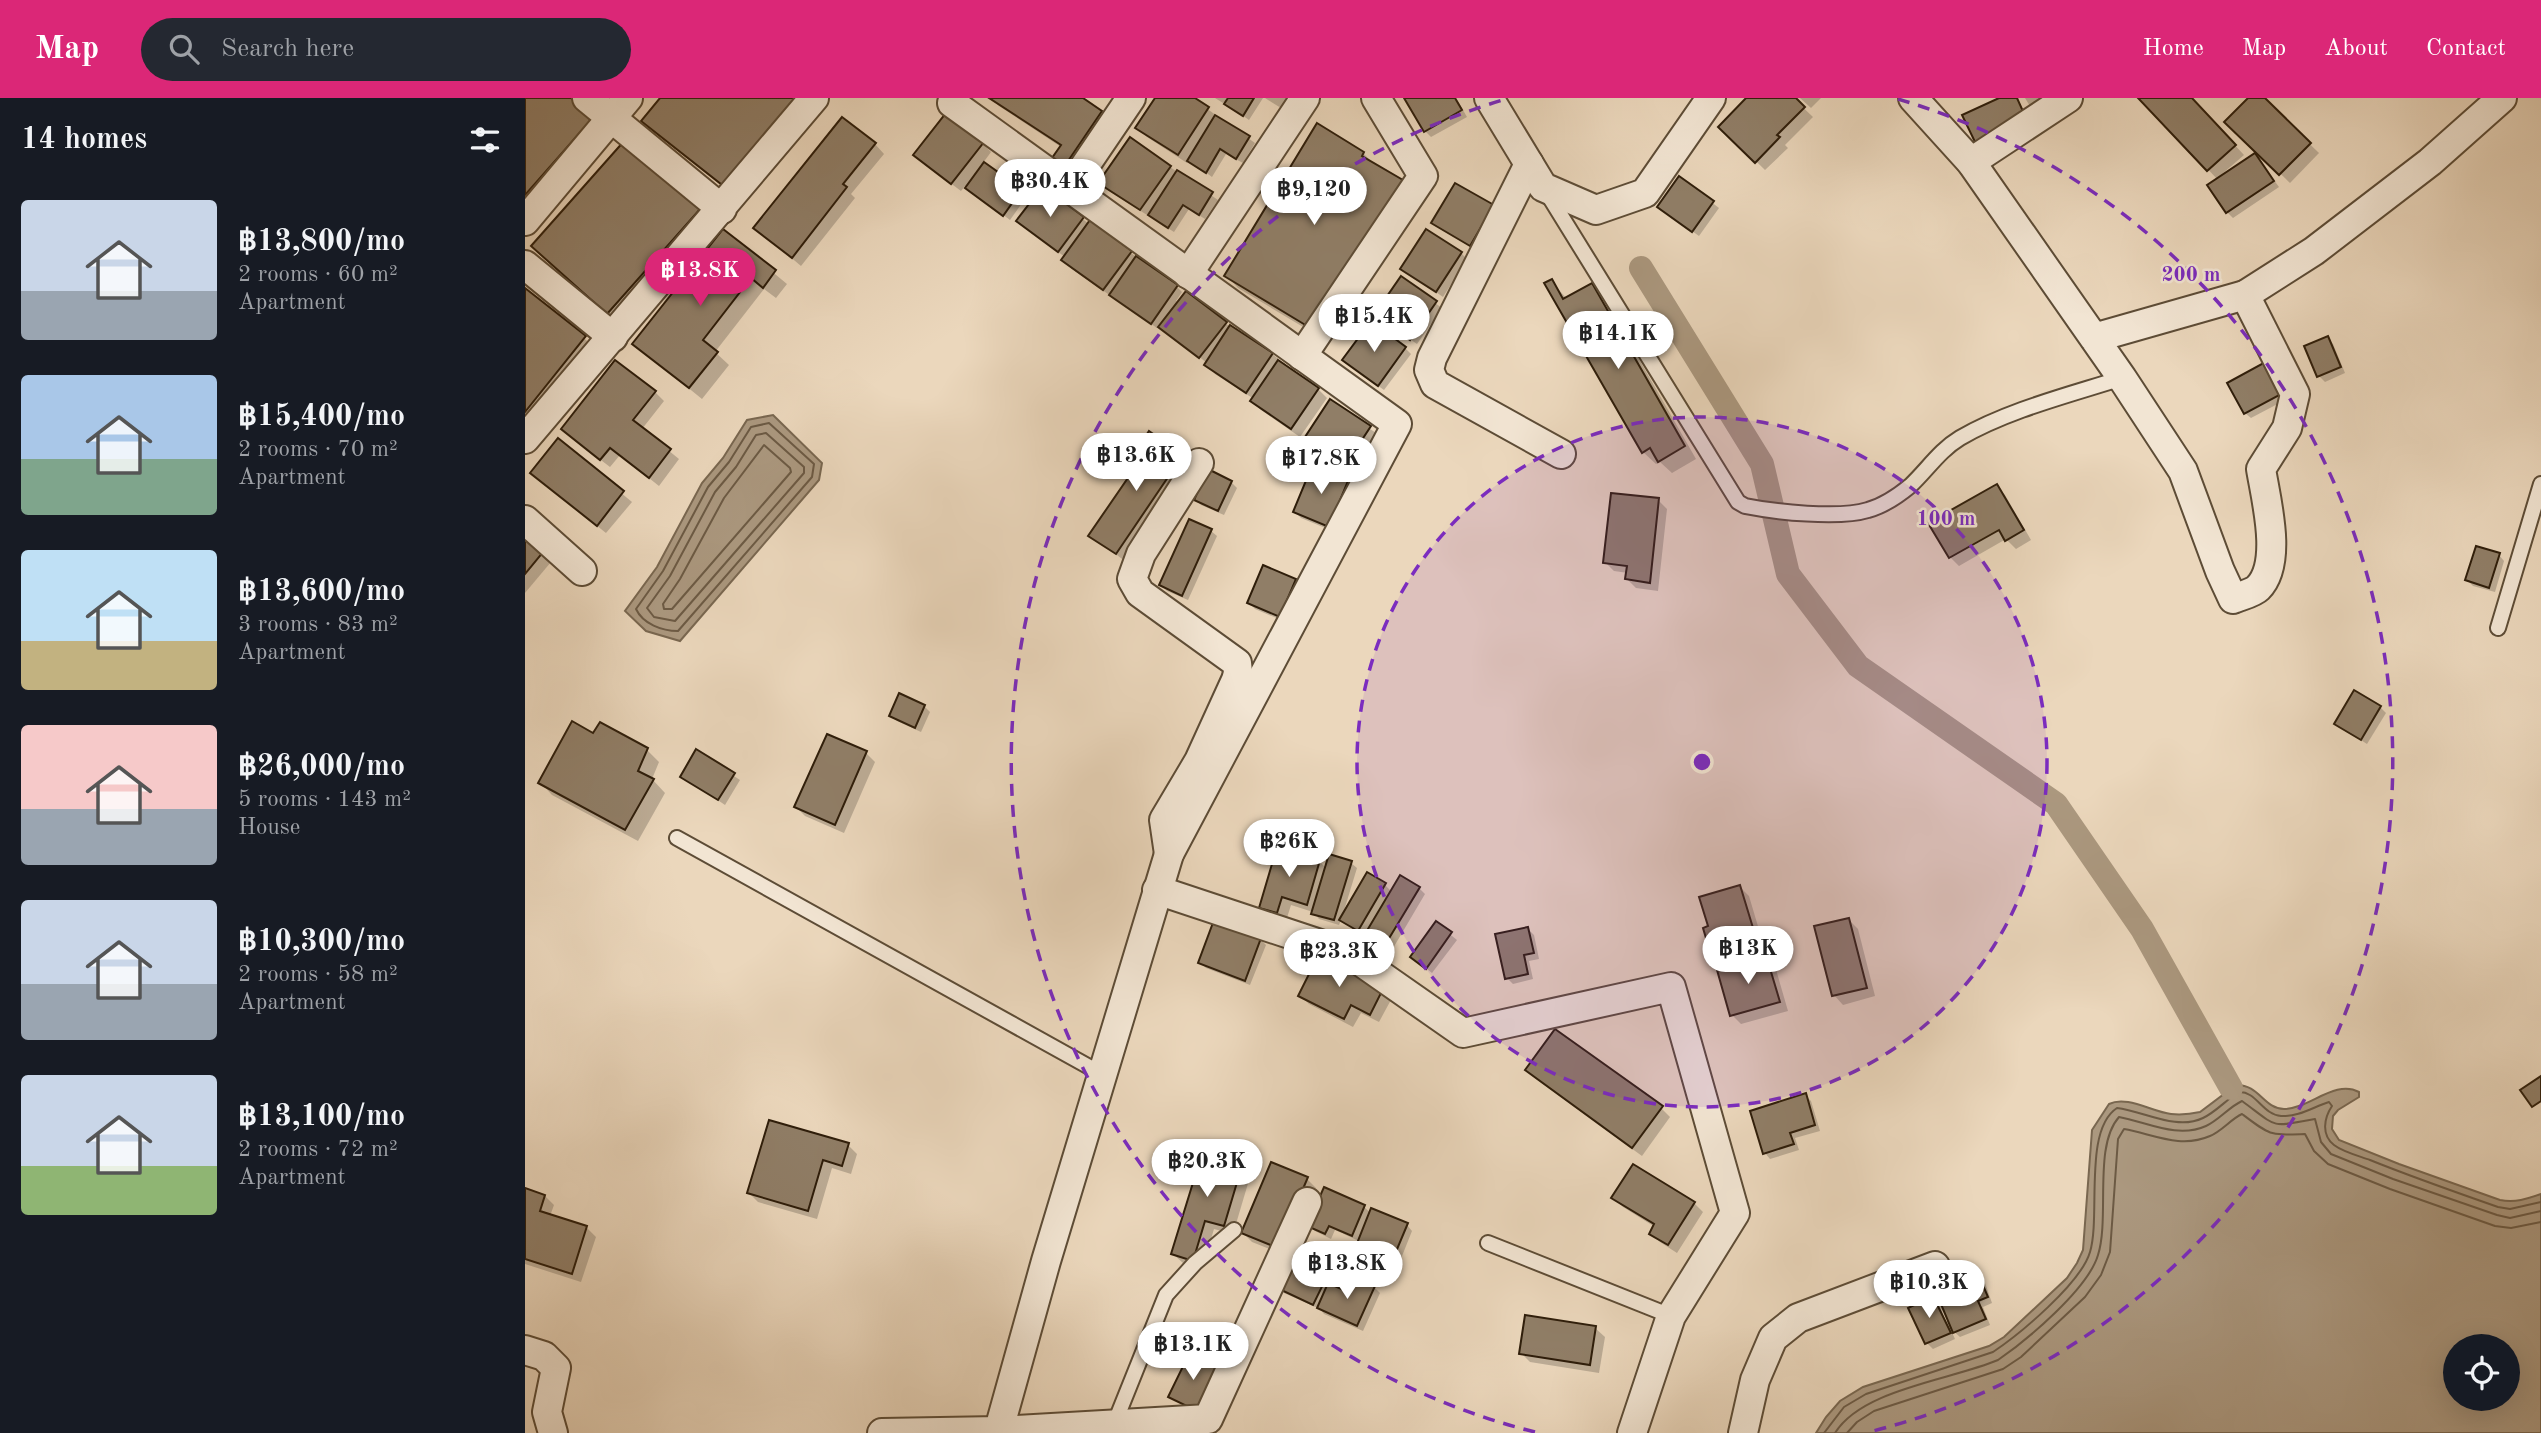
<!DOCTYPE html>
<meta charset="utf-8">
<style>
:root{--surface:#171b24;--page:#242831;--text:#f1f3f6;--muted:#9ea1a6;--accent:#db2777}
body{margin:0;font-family:"Old Standard TT",serif;background:var(--page);color:var(--text);height:100vh;display:flex;flex-direction:column;font-size:26px;white-space:nowrap}
*{box-sizing:border-box;margin:0}
p{font-size:23px;color:var(--muted)}
.icon{flex:none;width:38px;height:38px;fill:none;stroke:currentColor;stroke-width:2;stroke-linecap:round;stroke-linejoin:round}
.map{position:relative;flex:1;overflow:hidden}
.details{display:flex;flex-direction:column;background:var(--surface);width:525px}
.details>*{flex:none}
.controls{position:absolute;left:1918px;top:1236px;display:grid;gap:14px}
.controls a{display:grid;place-items:center;width:77px;height:77px;border-radius:50%;background:var(--surface);box-shadow:0 7px 28px #0002;font-size:35px}
.price{position:absolute;translate:-50% -60px;padding:0 16px;border-radius:24px;background:#fff;color:#222;font-size:23px;line-height:46px;filter:drop-shadow(0 2px 4px #0008)}
.price::after{content:'';position:absolute;left:50%;top:42px;width:21px;height:16px;margin-left:-10px;background:inherit;clip-path:polygon(0 0,100% 0,50% 100%)}
.price.active{background:var(--accent);color:#fff}
ul{padding:0;list-style:none}
li{display:flex;align-items:center;gap:21px;height:175px;padding:0 21px}
li span{display:grid;place-items:center;flex:none;width:196px;height:140px;border-radius:7px;color:#555}
li>.icon{margin-inline-start:auto}
span .icon{width:84px;height:84px;fill:#fffc;stroke-width:1}
li b{font-size:30px}
h2{display:flex;justify-content:space-between;align-items:center;height:84px;padding:0 21px;font-size:30px}
header{display:flex;align-items:center;gap:42px;box-sizing:border-box;height:98px;padding:0 35px;background:var(--accent);color:#fff}
header strong{font-size:33px}
nav{display:flex;gap:38px;margin-inline-start:auto;font-size:24px}
.search{width:490px;height:63px;background:var(--page);display:flex;align-items:center;gap:18px;box-sizing:border-box;padding:0 24px;border-radius:38px;color:var(--muted);font-size:26px}
main{display:flex;flex:1;min-height:0}
.map>svg:first-child{display:block}
.water{fill:#ab987f;stroke:#796750;stroke-width:2;fill-rule:evenodd}
.shadow{fill:#0003}
.lines{fill:none;stroke-linecap:round;stroke-linejoin:round}
.shore{stroke:#6c5a44;stroke-width:2}
.canal{stroke:#ab987f;stroke-width:24}
.building{fill:#907e67;stroke:#2e1d0a;stroke-width:2}
.lane-casing{stroke:#5d4c36;stroke-width:18}
.street-casing{stroke:#5d4c36;stroke-width:32}
.lane{stroke:#f2e5d3;stroke-width:14}
.street{stroke:#f2e5d3;stroke-width:28}
.ring{fill:none;stroke:#7b2cbf;stroke-width:3.5;stroke-dasharray:12 9}
.centre{fill:#7b2cbf;stroke:#f2e5d3;stroke-width:3.5}
.ring-label{font-size:21px;text-anchor:middle;font-weight:bold;fill:#7b2cbf;stroke:#f2e5d3;stroke-width:5;stroke-linejoin:round;paint-order:stroke}
</style>
<header>
<strong>Map</strong>
<div class="search"><svg class="icon" aria-label="search" viewBox="0 0 24 24"><circle cx="10" cy="10" r="6"/><path d="M15 15l6 6"/></svg>Search here</div>
<nav><a>Home</a><a>Map</a><a>About</a><a>Contact</a></nav>
</header>
<main>
<section class="details">
<h2>14 homes<svg class="icon" aria-label="filters" viewBox="0 0 24 24"><path d="M4 7h16M4 17h16"/><circle cx="9" cy="7" r="2"/><circle cx="15" cy="17" r="2"/></svg></h2>
<ul>
<li><span style="background:linear-gradient(#c9d6e8 65%,#9aa5b1 0)"><svg class="icon" aria-label="home" viewBox="0 0 24 24"><path d="M3 11l9-7 9 7M6 9v11h12V9"/></svg></span><div><b>฿13,800/mo</b><p>2 rooms · 60 m²</p><p>Apartment</p></div></li>
<li><span style="background:linear-gradient(#a9c7e8 60%,#7fa58c 0)"><svg class="icon" aria-label="home" viewBox="0 0 24 24"><path d="M3 11l9-7 9 7M6 9v11h12V9"/></svg></span><div><b>฿15,400/mo</b><p>2 rooms · 70 m²</p><p>Apartment</p></div></li>
<li><span style="background:linear-gradient(#bfe0f5 65%,#c2b280 0)"><svg class="icon" aria-label="home" viewBox="0 0 24 24"><path d="M3 11l9-7 9 7M6 9v11h12V9"/></svg></span><div><b>฿13,600/mo</b><p>3 rooms · 83 m²</p><p>Apartment</p></div></li>
<li><span style="background:linear-gradient(#f6c9c9 60%,#9aa5b1 0)"><svg class="icon" aria-label="home" viewBox="0 0 24 24"><path d="M3 11l9-7 9 7M6 9v11h12V9"/></svg></span><div><b>฿26,000/mo</b><p>5 rooms · 143 m²</p><p>House</p></div></li>
<li><span style="background:linear-gradient(#c9d6e8 60%,#9aa5b1 0)"><svg class="icon" aria-label="home" viewBox="0 0 24 24"><path d="M3 11l9-7 9 7M6 9v11h12V9"/></svg></span><div><b>฿10,300/mo</b><p>2 rooms · 58 m²</p><p>Apartment</p></div></li>
<li><span style="background:linear-gradient(#c9d6e8 65%,#8fb573 0)"><svg class="icon" aria-label="home" viewBox="0 0 24 24"><path d="M3 11l9-7 9 7M6 9v11h12V9"/></svg></span><div><b>฿13,100/mo</b><p>2 rooms · 72 m²</p><p>Apartment</p></div></li>
</ul>
</section>
<div class="map">
<svg width="2016" height="1335" viewBox="0 0 2016 1335">
<rect width="100%" height="100%" fill="#ebd7bc"/>
<filter id="stains"><feTurbulence type="fractalNoise" baseFrequency=".00286" numOctaves="4"/><feColorMatrix values="0 0 0 0 .2 0 0 0 0 .09 0 0 0 0 .02 0 0 0 .5 -.17"/></filter>
<radialGradient id="worn" r=".72"><stop offset=".6" stop-color="#630" stop-opacity="0"/><stop offset="1" stop-color="#630" stop-opacity=".3"/></radialGradient>
<g class="water">
<polygon points="248,317 297,365 294,382 155,543 121,533 100,513 132,469 177,385 198,360 222,322"/>
<path d="M1711 987C1734 986 1739 1011 1759 1011 1784 1011 1810 981 1834 994V999L1813 1012 1808 1018 1807 1031 1814 1042 1874 1066 1975 1102C1990 1105 2002 1101 2016 1096V1335H1291L1301 1319 1315 1303 1338 1289 1464 1248 1479 1239 1542 1180 1552 1165 1558 1152 1567 1032 1584 1006C1602 997 1627 1014 1646 1016 1656 1017 1666 1016 1675 1014ZM1930 1248H1983V1300H1930Z"/>
</g>
<g class="shadow">
<polygon points="0,0 43,0 67,21 0,123"/>
<polygon points="466,0 555,0 585,23 549,77 538,69 536,49 474,8"/>
<polygon points="632,0 667,0 730,45 718,65 701,56 687,79 664,62 662,65 622,39 612,30"/>
<polygon points="690,0 738,0 724,22 699,4 698,5"/>
<polygon points="740,0 763,0 756,10"/>
<polygon points="881,0 931,0 942,19 906,39 900,33"/>
<polygon points="1223,0 1268,0 1288,19 1260,47 1263,50 1240,72 1196,29"/>
<polygon points="1275,0 1296,0 1286,10"/>
<polygon points="1500,0 1545,0 1508,13"/>
<polygon points="1616,0 1666,0 1719,57 1697,76 1699,78 1730,57 1754,89 1708,120 1702,114 1693,82"/>
<polygon points="1726,0 1737,0 1794,55 1765,85 1702,24"/>
<polygon points="101,44 188,122 95,227 20,160"/>
<polygon points="457,45 466,54 458,65 502,98 485,122 440,88 436,93 400,66"/>
<polygon points="350,46 359,56 326,96 330,100 276,168 231,130"/>
<polygon points="838,55 850,67 877,84 889,96 800,242 713,190 701,177"/>
<polygon points="645,69 693,102 680,121 664,111 649,134 584,93 575,84"/>
<polygon points="1155,80 1194,110 1174,138 1140,114"/>
<polygon points="518,90 564,126 565,125 651,188 657,194 651,203 701,226 747,256 793,291 802,300 775,339 736,312 727,303 729,301 690,276 682,265 634,227 632,230 547,171 538,162 540,159 499,129 493,123"/>
<polygon points="968,108 951,152 908,125"/>
<polygon points="198,133 262,186 251,200 239,191 190,254 204,267 177,301 109,246"/>
<polygon points="936,155 942,161 918,199 878,171"/>
<polygon points="877,181 917,210 892,246 857,222"/>
<polygon points="1026,183 1042,201 1066,188 1079,200 1171,361 1147,375 1135,364 1131,366 1118,354"/>
<polygon points="0,192 72,251 0,342"/>
<polygon points="1802,241 1808,246 1820,275 1800,284 1794,278"/>
<polygon points="880,250 886,256 859,292 825,268"/>
<polygon points="1704,285 1766,299 1726,320 1720,315"/>
<polygon points="130,294 139,303 117,331 154,361 134,388 95,357 85,369 47,340"/>
<polygon points="805,304 851,335 827,371 782,339"/>
<polygon points="33,343 107,404 81,435 17,384"/>
<polygon points="657,358 666,367 601,464 566,437 619,359"/>
<polygon points="706,384 712,390 699,417 676,407 671,402"/>
<polygon points="822,385 828,391 810,434 776,420 770,414"/>
<polygon points="1471,388 1480,397 1506,442 1491,451 1481,441 1434,468 1425,459 1406,426"/>
<polygon points="1133,402 1142,411 1133,493 1111,490 1102,481 1103,475 1089,473 1080,464"/>
<polygon points="686,433 692,438 663,502 642,493 636,487"/>
<polygon points="0,440 26,464 0,495"/>
<polygon points="1974,457 1979,463 1970,494 1948,488 1942,482"/>
<polygon points="770,483 776,488 761,524 730,511 724,505"/>
<polygon points="399,608 405,614 396,634 372,623 366,617"/>
<polygon points="1855,609 1861,615 1842,646 1811,626"/>
<polygon points="69,637 122,652 134,664 127,681 140,695 113,743 27,697 15,684"/>
<polygon points="172,654 215,682 200,707 157,678"/>
<polygon points="341,655 350,664 319,735 280,718 271,709"/>
<polygon points="794,763 801,770 826,765 832,770 818,816 860,787 867,794 894,790 900,796 864,857 845,846 840,839 816,822 814,827 794,821 788,814 766,807 761,823 745,819 736,810"/>
<polygon points="1215,789 1224,798 1243,862 1250,868 1263,913 1216,926 1207,917 1197,872 1190,866 1185,829"/>
<polygon points="1324,822 1333,831 1350,898 1318,907 1309,897"/>
<polygon points="911,825 932,842 907,875 887,859"/>
<polygon points="1003,831 1009,837 1014,861 1004,863 1008,881 988,886 982,880"/>
<polygon points="735,841 741,847 725,887 681,870 675,865"/>
<polygon points="795,858 867,900 854,924 836,915 828,929 784,906 775,897"/>
<polygon points="1002,972 1136,1010 1145,1019 1117,1058 1011,981"/>
<polygon points="1280,997 1286,1003 1295,1033 1270,1040 1274,1052 1245,1061 1240,1055"/>
<polygon points="323,1047 332,1056 326,1076 307,1070 292,1121 233,1104 224,1095"/>
<polygon points="718,1063 727,1072 708,1136 689,1131 677,1171 658,1165 648,1156"/>
<polygon points="782,1081 791,1090 762,1158 727,1144 718,1135"/>
<polygon points="0,1092 20,1098 29,1107 25,1118 61,1129 71,1139 56,1184 0,1166"/>
<polygon points="800,1092 839,1109 846,1115 882,1127 887,1133 871,1173 836,1159 831,1153 834,1143 810,1132 806,1141 790,1133 784,1128"/>
<polygon points="1089,1100 1169,1105 1178,1114 1152,1155 1135,1144 1126,1135 1130,1129 1098,1109"/>
<polygon points="806,1169 812,1175 806,1188 824,1196 849,1189 855,1195 838,1233 799,1216 795,1211 759,1195 754,1189"/>
<polygon points="1434,1178 1441,1185 1454,1180 1460,1185 1467,1205 1458,1209 1465,1227 1435,1239 1425,1230 1430,1241 1408,1251 1402,1245 1385,1211 1408,1200 1413,1206 1422,1224 1425,1223"/>
<polygon points="1070,1230 1080,1239 1074,1275 1005,1264 996,1255"/>
</g>
<g class="lines">
<g class="shore">
<path d="M244 325 289 366 287 379 153 533C137 533 118 526 111 511L138 473 183 389 204 364 226 329Z"/>
<polygon points="241,335 279,369 279,375 150,523 129,519 122,510 145,478 190,394 211,369 231,337"/>
<polygon points="239,347 265,370 266,374 147,511 139,511 138,506 155,481 199,400"/>
<path d="M1299 1335 1319 1309 1341 1296 1468 1254C1495 1236 1556 1185 1565 1154 1576 1118 1558 1032 1592 1010 1619 1013 1651 1033 1678 1020 1691 1014 1702 1001 1714 994 1731 993 1738 1017 1756 1018 1774 1019 1788 1009 1804 1004L1807 1008C1799 1020 1796 1037 1809 1047 1818 1054 1834 1058 1845 1062 1887 1079 1930 1094 1973 1109L1985 1111 2016 1104"/>
<path d="M1310 1335C1337 1291 1426 1282 1473 1262 1502 1242 1563 1191 1573 1157 1585 1119 1568 1048 1594 1019 1622 1024 1652 1041 1681 1028 1694 1022 1704 1009 1717 1003 1755 1031 1744 1029 1790 1021L1796 1044 1806 1056 1868 1081 1972 1117 1985 1120 2016 1113"/>
<path d="M1322 1335 1332 1324 1349 1313 1478 1271 1496 1259 1560 1199 1576 1177 1585 1154 1593 1041 1599 1031C1628 1036 1655 1051 1685 1038 1697 1033 1706 1021 1717 1016 1746 1038 1744 1037 1780 1036L1789 1053 1803 1066 1865 1091 1970 1128 1986 1130 2016 1124"/>
</g>
<polyline class="canal" points="1116,170 1237,366 1263,476 1333,568 1531,706 1617,831 1706,990"/>
</g>
<g class="building">
<polygon points="0,0 46,0 68,20 0,97"/>
<polygon points="135,0 273,0 201,90 116,23"/>
<polygon points="464,0 558,0 577,13 539,69 527,60 536,47"/>
<polygon points="630,0 670,0 684,9 653,57 610,30"/>
<polygon points="703,0 729,0 718,18 699,6"/>
<polygon points="879,0 930,0 937,12 899,34"/>
<polygon points="1221,0 1271,0 1280,9 1252,37 1255,39 1230,65 1193,29"/>
<polygon points="1474,0 1492,0 1501,20 1450,44 1437,17"/>
<polygon points="1613,0 1667,0 1711,47 1682,73"/>
<polygon points="1723,0 1740,0 1786,45 1754,77 1699,24"/>
<polygon points="421,15 459,44 426,86 388,57"/>
<polygon points="690,17 725,38 711,61 695,51 681,75 662,63"/>
<polygon points="317,19 351,45 318,86 322,89 267,160 228,130"/>
<polygon points="792,25 839,54 837,58 878,82 787,231 699,178"/>
<polygon points="605,39 646,68 615,112 573,85"/>
<polygon points="100,42 177,109 82,216 6,148"/>
<polygon points="1730,55 1749,83 1701,115 1682,87"/>
<polygon points="459,64 497,91 478,118 440,90"/>
<polygon points="652,72 688,94 674,117 658,107 643,130 623,117"/>
<polygon points="1154,78 1189,103 1167,134 1132,109"/>
<polygon points="930,85 969,107 945,148 906,125"/>
<polygon points="518,88 559,119 533,154 491,123"/>
<polygon points="565,122 607,153 578,192 536,162"/>
<polygon points="198,131 251,172 238,190 226,180 178,242 193,254 164,290 107,246"/>
<polygon points="901,131 937,154 911,194 875,171"/>
<polygon points="611,158 653,187 626,226 584,197"/>
<polygon points="876,178 912,203 885,242 849,217"/>
<polygon points="1027,181 1038,201 1067,185 1160,348 1133,364 1125,350 1117,355 1019,185"/>
<polygon points="0,190 61,238 0,314"/>
<polygon points="661,193 702,224 674,260 633,229"/>
<polygon points="846,223 881,249 853,288 817,262"/>
<polygon points="705,227 748,255 721,295 679,267"/>
<polygon points="1803,238 1816,269 1792,279 1779,248"/>
<polygon points="90,262 131,293 108,322 146,351 124,380 85,350 75,362 36,331"/>
<polygon points="753,262 794,290 766,331 725,303"/>
<polygon points="1744,262 1762,293 1719,316 1702,285"/>
<polygon points="805,301 846,328 821,366 780,339"/>
<polygon points="624,333 658,357 591,456 563,438 618,358 611,353"/>
<polygon points="33,340 99,393 72,428 5,375"/>
<polygon points="787,368 823,383 804,429 768,414"/>
<polygon points="683,371 707,383 693,413 669,402"/>
<polygon points="1472,386 1499,432 1480,443 1474,432 1424,460 1403,425"/>
<polygon points="1086,395 1134,400 1125,485 1100,481 1102,468 1078,465"/>
<polygon points="664,421 687,431 657,498 634,487"/>
<polygon points="0,438 19,453 0,476"/>
<polygon points="1951,448 1975,455 1964,490 1940,482"/>
<polygon points="738,467 771,481 755,519 722,505"/>
<polygon points="1829,592 1856,608 1836,642 1809,626"/>
<polygon points="374,595 400,607 390,630 364,618"/>
<polygon points="47,623 68,635 75,624 123,650 113,673 129,681 100,732 13,685"/>
<polygon points="302,636 342,653 310,727 269,709"/>
<polygon points="171,651 210,675 193,702 155,679"/>
<polygon points="752,749 795,762 782,807 757,799 752,815 734,810"/>
<polygon points="804,756 827,763 809,822 786,816"/>
<polygon points="842,774 861,785 833,833 814,822"/>
<polygon points="875,777 895,789 857,852 837,841"/>
<polygon points="1215,787 1235,853 1189,867 1178,830 1183,828 1174,799"/>
<polygon points="1324,820 1342,890 1307,898 1289,828"/>
<polygon points="689,822 736,840 720,883 673,865"/>
<polygon points="911,823 927,834 901,871 885,859"/>
<polygon points="1003,829 1009,855 999,857 1003,876 980,881 970,836"/>
<polygon points="794,856 859,889 845,917 826,907 819,921 773,898"/>
<polygon points="1241,857 1255,904 1205,918 1192,872"/>
<polygon points="1030,931 1138,1008 1107,1050 1000,972"/>
<polygon points="2016,978 2016,1003 2007,1009 1995,992"/>
<polygon points="1281,995 1290,1027 1265,1035 1269,1046 1238,1056 1225,1013"/>
<polygon points="244,1022 324,1045 317,1068 298,1062 283,1113 222,1095"/>
<polygon points="679,1049 719,1061 699,1128 680,1123 668,1163 646,1156"/>
<polygon points="746,1064 783,1079 753,1150 716,1135"/>
<polygon points="1108,1066 1170,1104 1143,1147 1124,1136 1129,1126 1086,1100"/>
<polygon points="799,1089 840,1107 827,1138 804,1128 800,1136 782,1128"/>
<polygon points="0,1090 20,1097 15,1113 62,1128 47,1176 0,1161"/>
<polygon points="846,1110 883,1125 865,1168 829,1153"/>
<polygon points="771,1150 807,1168 788,1207 752,1190"/>
<polygon points="1435,1176 1438,1184 1454,1178 1463,1199 1453,1203 1461,1221 1428,1235 1408,1187"/>
<polygon points="830,1178 850,1188 832,1228 792,1210 803,1185 823,1194"/>
<polygon points="1408,1198 1426,1235 1400,1246 1383,1210"/>
<polygon points="1000,1217 1071,1228 1065,1267 994,1256"/>
<polygon points="664,1256 693,1270 672,1313 643,1299"/>
</g>
<g class="lines">
<g class="lane-casing">
<g id="lane">
<path d="M1022 95 1213 404 1220 408C1250 414 1314 421 1343 412 1358 408 1374 397 1385 388 1402 372 1415 352 1435 340 1483 312 1544 297 1597 280"/>
<polyline points="1973,530 2016,386"/>
<polyline points="152,740 577,976"/>
<polyline points="963,1145 1146,1218"/>
<polyline points="588,1329 641,1197 670,1165 709,1132"/>
</g>
</g>
<g class="street-casing">
<g id="street">
<polyline points="62,0 197,111"/>
<polyline points="430,0 427,5 872,326 644,756 521,1163 473,1335"/>
<polyline points="964,0 1018,89 1071,112 1120,95 1186,0"/>
<path d="M1388 0 1446 64 1597 280 1658 373 1695 473 1708 501C1715 498 1728 495 1733 490 1758 465 1741 402 1736 371L1762 330 1770 296 1720 197 1569 240"/>
<polyline points="1446,64 1543,0"/>
<polyline points="1004,66 907,260 904,272 910,286 1036,356"/>
<polyline points="545,90 606,0"/>
<polyline points="0,123 103,0"/>
<polyline points="0,167 88,239"/>
<polyline points="663,176 780,0"/>
<polyline points="1720,197 1789,153 1905,64 1977,0"/>
<polyline points="777,258 898,78 851,0"/>
<polyline points="0,341 289,0"/>
<polyline points="0,422 57,473"/>
<polyline points="644,756 639,722 674,663 711,582 713,575 712,565 615,495 607,481 616,456 674,365"/>
<polyline points="632,792 825,856 938,935 1146,889 1210,1115 1146,1218 1107,1335"/>
<polyline points="0,1252 19,1258 31,1270 22,1314 28,1335"/>
<polyline points="357,1335 473,1333 683,1321 782,1104"/>
<polyline points="1218,1335 1230,1282 1248,1240 1273,1220 1410,1168"/>
</g>
</g>
<use href="#lane" class="lane"/>
<use href="#street" class="street"/>
</g>
<circle cx="1177" cy="664" r="345" fill="#7b2cbf" fill-opacity=".12"/>
<g class="ring">
<circle cx="1177" cy="664" r="345"/>
<path d="M1010 1334A691 691 0 0 1 981 1M1373 1A691 691 0 0 1 1344 1334"/>
</g>
<circle cx="1177" cy="664" r="10" class="centre"/>
<g class="ring-label">
<text x="1666" y="183">200 m</text>
<text x="1421" y="427">100 m</text>
</g>
<rect width="100%" height="100%" filter="url(#stains)"/>
<rect width="100%" height="100%" fill="url(#worn)"/>
</svg>
<div class="controls">
<a><svg class="icon" aria-label="locate" viewBox="0 0 24 24"><circle cx="12" cy="12" r="6"/><path d="M12 2v4M12 18v4M2 12h4M18 12h4"/></svg></a>
</div>
<b class="price" style="left:525px;top:121px">฿30.4K</b>
<b class="price" style="left:789px;top:129px">฿9,120</b>
<b class="price active" style="left:175px;top:210px">฿13.8K</b>
<b class="price" style="left:849px;top:256px">฿15.4K</b>
<b class="price" style="left:1093px;top:273px">฿14.1K</b>
<b class="price" style="left:611px;top:395px">฿13.6K</b>
<b class="price" style="left:796px;top:398px">฿17.8K</b>
<b class="price" style="left:764px;top:781px">฿26K</b>
<b class="price" style="left:1223px;top:888px">฿13K</b>
<b class="price" style="left:814px;top:891px">฿23.3K</b>
<b class="price" style="left:682px;top:1101px">฿20.3K</b>
<b class="price" style="left:822px;top:1203px">฿13.8K</b>
<b class="price" style="left:1404px;top:1222px">฿10.3K</b>
<b class="price" style="left:668px;top:1284px">฿13.1K</b>
</div>
</main>
